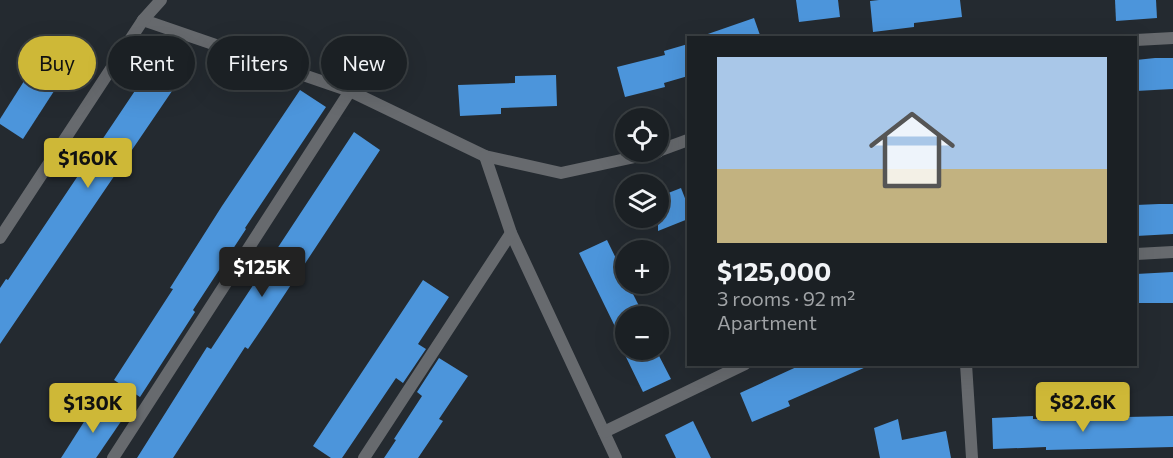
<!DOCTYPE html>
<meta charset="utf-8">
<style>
:root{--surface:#1b2024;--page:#282d31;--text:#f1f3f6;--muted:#a0a3a6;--line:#393e41;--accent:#ceb837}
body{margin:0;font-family:Commissioner,sans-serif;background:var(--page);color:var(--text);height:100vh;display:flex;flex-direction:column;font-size:22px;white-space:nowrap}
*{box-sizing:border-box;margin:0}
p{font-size:20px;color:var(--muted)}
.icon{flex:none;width:33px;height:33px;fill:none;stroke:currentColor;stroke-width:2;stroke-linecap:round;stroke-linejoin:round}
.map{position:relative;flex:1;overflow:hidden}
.panel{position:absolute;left:687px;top:36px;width:450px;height:330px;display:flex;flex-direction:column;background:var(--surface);border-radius:0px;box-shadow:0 6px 24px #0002,0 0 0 2px var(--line)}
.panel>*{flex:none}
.banner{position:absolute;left:18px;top:36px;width:570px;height:54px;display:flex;gap:12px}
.tools{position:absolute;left:615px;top:108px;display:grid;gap:12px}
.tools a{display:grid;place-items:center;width:54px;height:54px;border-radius:50%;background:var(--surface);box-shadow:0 6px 24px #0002,0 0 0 2px var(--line);font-size:30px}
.price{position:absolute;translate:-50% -51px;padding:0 14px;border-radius:6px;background:var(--accent);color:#111;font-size:20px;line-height:39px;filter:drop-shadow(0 2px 3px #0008)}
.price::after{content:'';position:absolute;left:50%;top:36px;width:18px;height:14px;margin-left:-9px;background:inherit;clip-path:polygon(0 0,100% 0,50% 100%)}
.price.active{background:#222;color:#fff}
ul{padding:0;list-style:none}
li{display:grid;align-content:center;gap:12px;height:318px;padding:0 30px}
li span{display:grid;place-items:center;height:186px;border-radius:0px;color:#555}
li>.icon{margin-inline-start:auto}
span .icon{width:108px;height:108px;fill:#fffc;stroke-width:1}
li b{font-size:26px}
.pill{padding:0 21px;border-radius:27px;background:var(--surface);box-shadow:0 6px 24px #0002,0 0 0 2px var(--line);font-size:21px;line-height:54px}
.pill.active{background:var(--accent);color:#111}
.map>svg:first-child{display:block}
.building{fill:#4c95db}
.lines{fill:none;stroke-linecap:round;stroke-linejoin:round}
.minor{stroke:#676a6e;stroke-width:12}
</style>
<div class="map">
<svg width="1173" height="458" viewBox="0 0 1173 458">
<rect width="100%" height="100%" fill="#242a30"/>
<g class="building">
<polygon points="796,0 838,0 840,17 799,22"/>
<polygon points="879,0 960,0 962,17 914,23 914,27 873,32 870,1"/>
<polygon points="1115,0 1156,0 1157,18 1116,21"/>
<polygon points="754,18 761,38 705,38 705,35"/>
<polygon points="52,37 78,54 23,139 0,124 0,119"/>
<polygon points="688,44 688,76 664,83 665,87 625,97 617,67 665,55 664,51"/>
<polygon points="161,52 187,69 0,344 0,288 6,279 8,280"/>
<polygon points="1155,58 1173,58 1173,89 1136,91 1136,60"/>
<polygon points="556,75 557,106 501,108 501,114 460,116 458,85 515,83 515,76"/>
<polygon points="300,90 326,107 245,228 246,229 193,310 195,312 140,397 114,380 173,289 170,288 222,206"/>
<polygon points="354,132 380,150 271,315 248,349 245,347 173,458 137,458 207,347 211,349"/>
<polygon points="681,188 688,206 688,219 658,231 658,197"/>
<polygon points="1159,204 1173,204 1173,234 1136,236 1136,205"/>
<polygon points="607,240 625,277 626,284 628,284 644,316 626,316 626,349 579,253"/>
<polygon points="1173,272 1173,303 1136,303 1136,274"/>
<polygon points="423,280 449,297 418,344 426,349 403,383 396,378 342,458 331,458 313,446"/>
<polygon points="626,350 656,350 671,379 643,392 625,355 628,354"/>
<polygon points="439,358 468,376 439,419 443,421 418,458 384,458 396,440 394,439 422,396 417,392"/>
<polygon points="803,364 873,364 788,401 790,406 752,422 740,393"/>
<polygon points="96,403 122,420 96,458 61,458"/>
<polygon points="1033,416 1033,419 1173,416 1173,447 1046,450 1046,447 993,449 992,418"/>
<polygon points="898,419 902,440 946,431 951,458 880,458 874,428"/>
<polygon points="693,421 711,458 676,458 665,435"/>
</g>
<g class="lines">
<g class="minor">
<polyline points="143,20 350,91 485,156 561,173 658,152"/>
<polyline points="1136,40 1173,38"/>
<polyline points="658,151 688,140"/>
<polyline points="485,156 511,233 616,458"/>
<polyline points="0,238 143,20 161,0"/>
<polyline points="1136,254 1173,252"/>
<polyline points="966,364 972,458"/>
<polyline points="604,432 745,364"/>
<polyline points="113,458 350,91"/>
<polyline points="364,458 511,233"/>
</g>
</g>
</svg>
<div class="tools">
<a><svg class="icon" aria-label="locate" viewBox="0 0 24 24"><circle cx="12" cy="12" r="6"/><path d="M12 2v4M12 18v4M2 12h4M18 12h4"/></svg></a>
<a><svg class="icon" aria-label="layers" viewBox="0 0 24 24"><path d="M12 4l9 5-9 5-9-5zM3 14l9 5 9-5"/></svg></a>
<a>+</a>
<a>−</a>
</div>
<b class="price" style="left:88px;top:189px">$160K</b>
<b class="price active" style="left:262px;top:298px">$125K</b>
<b class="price" style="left:1083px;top:433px">$82.6K</b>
<b class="price" style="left:93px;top:434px">$130K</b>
<div class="banner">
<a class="pill active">Buy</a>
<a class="pill">Rent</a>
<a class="pill">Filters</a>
<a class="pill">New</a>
</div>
<section class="panel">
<ul>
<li><span style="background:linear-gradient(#a9c7e8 60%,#c2b280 0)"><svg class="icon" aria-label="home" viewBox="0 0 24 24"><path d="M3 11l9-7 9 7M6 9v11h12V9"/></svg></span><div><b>$125,000</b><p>3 rooms · 92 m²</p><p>Apartment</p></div></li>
</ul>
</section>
</div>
